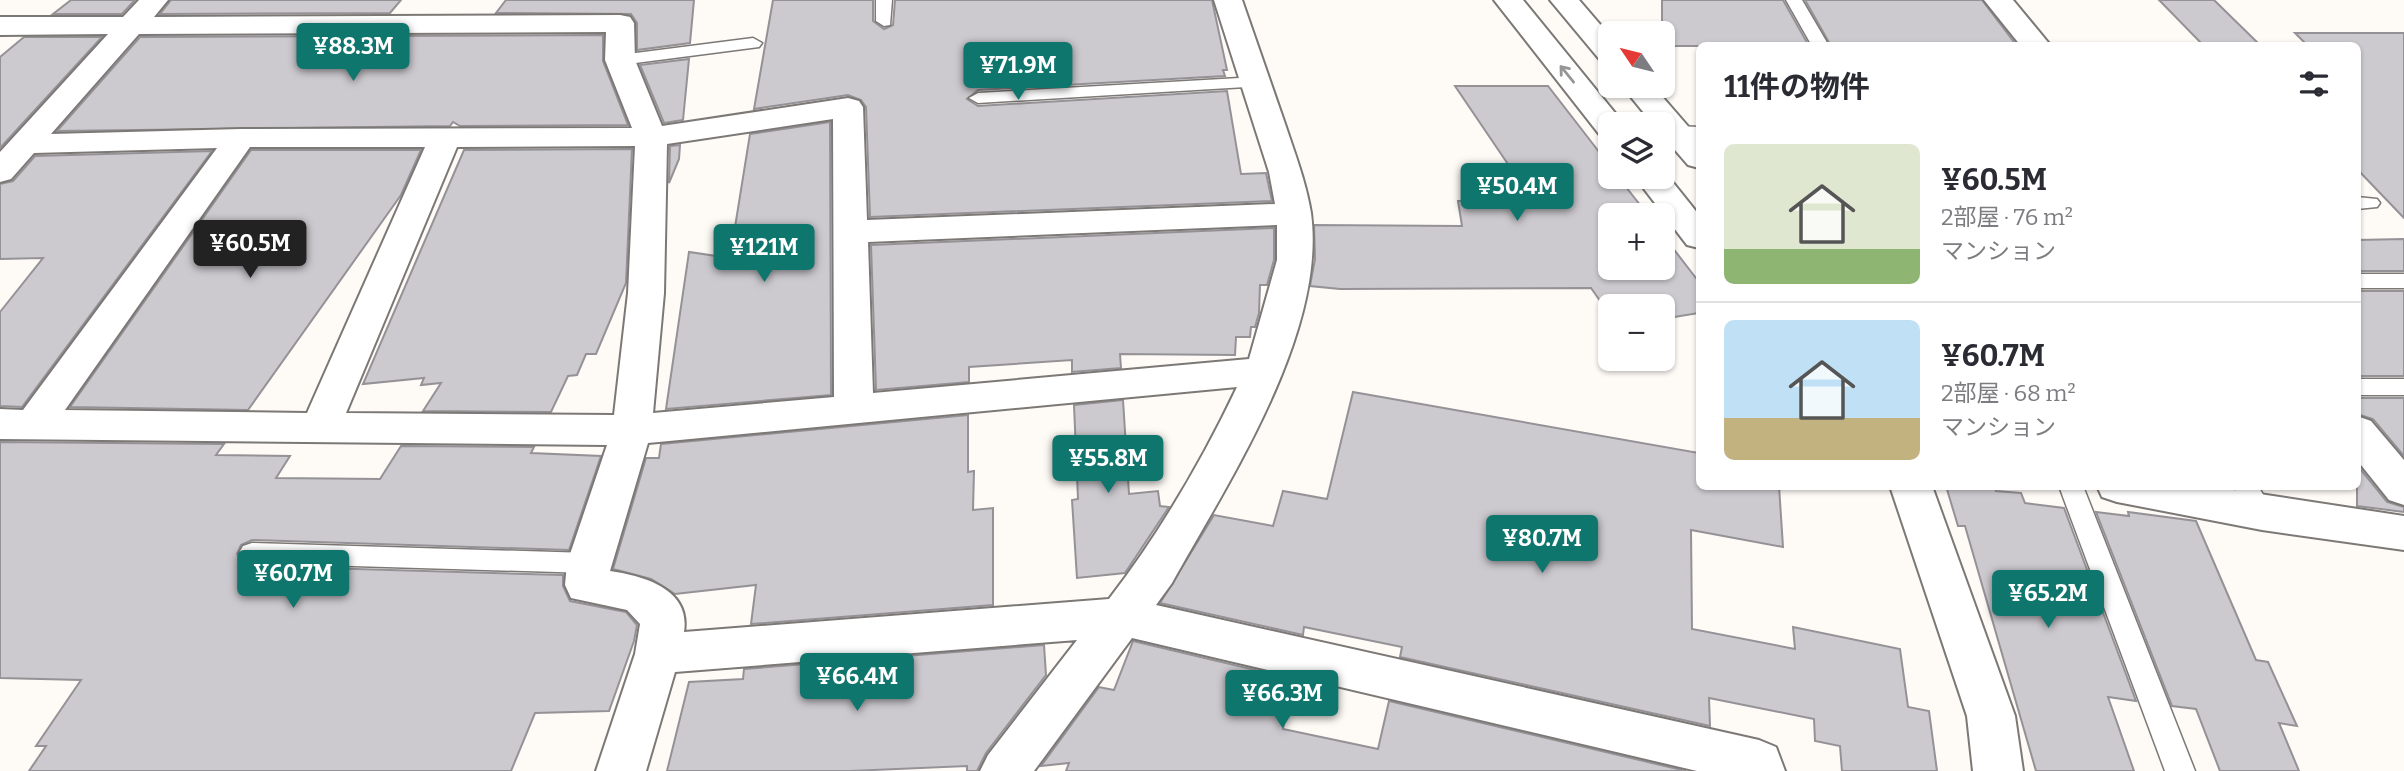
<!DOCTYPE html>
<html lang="ja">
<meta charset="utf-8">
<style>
:root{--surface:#fff;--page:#f7f7f7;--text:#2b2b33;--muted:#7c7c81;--line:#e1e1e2;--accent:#0f766e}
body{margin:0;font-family:Bitter,"Noto Sans JP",serif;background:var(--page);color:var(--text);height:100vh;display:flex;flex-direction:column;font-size:26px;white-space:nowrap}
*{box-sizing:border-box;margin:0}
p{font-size:23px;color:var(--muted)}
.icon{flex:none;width:38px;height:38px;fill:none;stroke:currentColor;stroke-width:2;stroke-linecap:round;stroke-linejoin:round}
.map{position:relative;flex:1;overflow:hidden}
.sheet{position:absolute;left:1696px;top:42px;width:665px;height:448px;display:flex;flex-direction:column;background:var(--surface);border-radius:10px;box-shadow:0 2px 5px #0004}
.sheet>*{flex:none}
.needle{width:46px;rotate:305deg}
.fabs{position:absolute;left:1598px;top:21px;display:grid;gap:14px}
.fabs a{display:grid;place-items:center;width:77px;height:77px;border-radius:10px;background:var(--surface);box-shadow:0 2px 5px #0004;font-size:35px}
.price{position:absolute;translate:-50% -60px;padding:0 16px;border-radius:7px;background:var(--accent);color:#fff;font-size:23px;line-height:46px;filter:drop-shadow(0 2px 4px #0008)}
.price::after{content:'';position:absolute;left:50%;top:42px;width:21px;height:16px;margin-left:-10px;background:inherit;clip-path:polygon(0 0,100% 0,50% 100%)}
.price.active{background:#222;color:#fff}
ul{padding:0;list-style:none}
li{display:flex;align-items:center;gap:21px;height:175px;padding:0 28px}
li+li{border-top:2px solid var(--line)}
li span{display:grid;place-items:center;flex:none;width:196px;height:140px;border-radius:10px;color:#555}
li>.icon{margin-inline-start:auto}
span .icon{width:84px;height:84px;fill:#fffc;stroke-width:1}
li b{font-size:30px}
h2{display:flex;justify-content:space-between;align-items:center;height:84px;padding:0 28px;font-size:30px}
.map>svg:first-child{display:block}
.building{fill:#cccacf;stroke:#949296;stroke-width:2}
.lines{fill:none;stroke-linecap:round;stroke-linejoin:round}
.lane-casing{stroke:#7c7875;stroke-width:3}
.street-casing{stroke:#7c7875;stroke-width:4}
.lane{fill:#fff;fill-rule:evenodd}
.street{fill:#fff;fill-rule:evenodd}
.oneway{stroke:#979696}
</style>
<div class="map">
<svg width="2404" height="771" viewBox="0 0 2404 771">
<rect width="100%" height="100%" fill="#fefaf6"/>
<g class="building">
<polygon points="71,0 135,0 122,14 53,14"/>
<polygon points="171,0 401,0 390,13 160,14"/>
<polygon points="506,0 694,0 690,43 637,50 637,23 631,14 496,13"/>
<polygon points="773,0 873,0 873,21 884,29 893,25 895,0 1212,0 1227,70 1223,70 1225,76 978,90 967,99 978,106 1227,91 1241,174 1266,173 1272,201 870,217 866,107 861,100 848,95 754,109"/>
<polygon points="1662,0 1783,0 1809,46 1662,46"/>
<polygon points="1805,0 1982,0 2017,46 1831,46"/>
<polygon points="2159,0 2214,0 2261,46 2204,46"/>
<polygon points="2295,33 2404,33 2404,218 2357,169 2357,46 2308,46"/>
<polygon points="603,35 603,61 628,125 460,126 453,122 450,126 57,131 140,37"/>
<polygon points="24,37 102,37 0,148 0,57"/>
<polygon points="689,59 683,120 664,123 640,65"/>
<polygon points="1455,86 1548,86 1610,166 1610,177 1618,177 1648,215 1610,215 1610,268 1662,268 1662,234 1699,282 1699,313 1662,319 1662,306 1610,306 1610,315 1591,288 1340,289 1310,286 1315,259 1314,225 1462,226 1458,201 1533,201"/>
<polygon points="830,122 831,395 666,409 689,252 730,258 750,134"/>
<polygon points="680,145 679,159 669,183 670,146"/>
<polygon points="632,149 626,283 596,354 586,354 577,375 568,376 551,412 423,411 441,383 421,385 424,378 363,384 464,150"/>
<polygon points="251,150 421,150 401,195 248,410 70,407"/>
<polygon points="212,151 22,407 0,406 0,312 43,258 0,259 0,184 13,181 35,156"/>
<polygon points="1274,228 1274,260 1267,285 1260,285 1259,313 1255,327 1251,327 1250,337 1236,337 1235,355 1120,354 1121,368 1072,372 1072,360 969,367 969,382 876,390 871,245"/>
<polygon points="2404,239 2404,271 2357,271 2357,240"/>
<rect x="2357" y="291" width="47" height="85"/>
<polygon points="1353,392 1699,453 1699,486 1779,486 1783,547 1691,530 1692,629 1795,649 1793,627 1900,649 1908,707 1929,711 1937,771 1842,771 1840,746 1815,741 1814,719 1709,698 1710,726 1400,657 1402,647 1304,627 1303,635 1160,603 1214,515 1273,526 1283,491 1327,499"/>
<polygon points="2357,398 2404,398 2404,456 2373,419 2357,414"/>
<polygon points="1123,400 1129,494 1158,491 1160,506 1169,507 1125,573 1077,578 1072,500 1078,499 1074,405"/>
<polygon points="968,415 968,472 974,471 973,510 993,508 993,605 751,624 756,585 675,594 651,579 613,569 646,458 659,458 661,444"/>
<polygon points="0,442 224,444 216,455 290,456 276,478 380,479 401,446 534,447 531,453 601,456 569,550 252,540 241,545 237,554 242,562 252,566 563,575 563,586 570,601 626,612 637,625 634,641 609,711 535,713 511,771 29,771 46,746 36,746 81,680 0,678"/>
<polygon points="2357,465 2387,502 2404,507 2404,512 2357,506"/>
<polygon points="1946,486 1994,486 1996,491 2021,493 2025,503 2064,508 2136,701 2108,697 2134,771 2036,771 1965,526 1958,526"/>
<polygon points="2096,512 2129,516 2128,512 2196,521 2256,660 2268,662 2297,726 2279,723 2299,771 2220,771 2196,709 2172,706"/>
<polygon points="1133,641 1293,679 1283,729 1378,749 1389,701 1686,771 1066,771 1069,763 1041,766 1099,687 1114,690"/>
<polygon points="1044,645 1046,675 986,753 977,771 967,771 967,766 850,771 667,771 689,682 743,679 744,669"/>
</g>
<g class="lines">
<g class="lane-casing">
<g id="lane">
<polygon points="876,0 892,0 890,25 884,26 876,21"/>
<polygon points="1786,0 1802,0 1829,46 1812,46"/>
<polygon points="753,38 762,43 759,47 620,65 611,60 620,55"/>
<polygon points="1257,77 1263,78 1266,82 1263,86 978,103 969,98 978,93"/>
<polygon points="1677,126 1699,127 1699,137 1670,136 1668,132"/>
<polygon points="2357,197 2377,199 2380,203 2377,207 2357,209"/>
<rect x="2357" y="274" width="47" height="14"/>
<rect x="2357" y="379" width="47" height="16"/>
<polygon points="2059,486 2083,486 2195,771 2165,771"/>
<polygon points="2233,486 2258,486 2274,513 2271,520 2262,523 2253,520"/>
<polygon points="252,543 589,553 598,556 602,563 598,570 589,573 252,563 243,560 239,553 243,546"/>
</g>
</g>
<g class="street-casing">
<g id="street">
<path d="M139 0H168L154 17 620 15 630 17 634 23 635 60 662 126 848 98 859 101 863 107 867 220 1275 204 1269 172 1214 0H1242C1256 40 1270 81 1284 121 1294 151 1306 182 1311 213 1327 333 1228 482 1172 583L1156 605 1759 740 1776 747 1785 771H1697L1132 638 1034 771H980L988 755 1077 640 675 672 646 771H596L635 654 640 624 627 610 571 598 565 585 567 563 607 445 0 439V409L23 410 217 148 34 153 11 179 0 182V152L108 34 0 35V17H123ZM606 32 605 60 632 128 241 129 51 134 139 34ZM833 119 834 397 653 413 664 293 667 144ZM635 146 628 293 614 415 346 413 457 147ZM250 147H425L307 413 65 410ZM1277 225V260L1249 359 873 393 868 242ZM1237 387C1202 461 1159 534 1109 599L684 632C691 589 644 576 610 571L648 443Z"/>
<polygon points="1494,0 1523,0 1624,124 1610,124 1610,136 1599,134"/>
<polygon points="1550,0 1579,0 1610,36 1610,63 1600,60"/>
<polygon points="1984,0 2013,0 2051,46 2021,46"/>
<polygon points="1622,86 1653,86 1699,139 1699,168 1688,165 1662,135 1662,124 1653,124"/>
<polygon points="1663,170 1699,215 1699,248 1687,245 1635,177 1662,177"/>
<polygon points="2357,416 2371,421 2404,460 2404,505 2389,500 2357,460"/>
<polygon points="1890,486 1932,486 2015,716 2023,771 1973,771 1967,716"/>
<polygon points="2097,486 2207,486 2404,516 2404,550 2262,530 2117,502 2102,497"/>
</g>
</g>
<use href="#lane" class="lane"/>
<use href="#street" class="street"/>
</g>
<defs><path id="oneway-shaft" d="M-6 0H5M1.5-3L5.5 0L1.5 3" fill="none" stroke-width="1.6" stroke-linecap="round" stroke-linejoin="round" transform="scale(1.75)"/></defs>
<use class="oneway" href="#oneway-shaft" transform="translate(1567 74) rotate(-129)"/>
</svg>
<div class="fabs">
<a><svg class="needle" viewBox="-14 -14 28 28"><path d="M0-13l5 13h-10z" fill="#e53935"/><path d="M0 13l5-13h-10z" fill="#7c7c81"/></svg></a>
<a><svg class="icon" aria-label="layers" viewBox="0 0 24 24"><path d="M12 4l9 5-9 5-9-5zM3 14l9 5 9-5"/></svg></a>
<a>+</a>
<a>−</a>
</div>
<b class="price" style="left:353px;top:83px">¥88.3M</b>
<b class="price" style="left:1018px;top:102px">¥71.9M</b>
<b class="price" style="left:1517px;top:223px">¥50.4M</b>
<b class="price active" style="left:250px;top:280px">¥60.5M</b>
<b class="price" style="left:764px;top:284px">¥121M</b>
<b class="price" style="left:1108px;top:495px">¥55.8M</b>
<b class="price" style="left:1542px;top:575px">¥80.7M</b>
<b class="price" style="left:293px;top:610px">¥60.7M</b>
<b class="price" style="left:2048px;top:630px">¥65.2M</b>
<b class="price" style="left:857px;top:713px">¥66.4M</b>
<b class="price" style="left:1282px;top:730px">¥66.3M</b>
<section class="sheet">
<h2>11件の物件<svg class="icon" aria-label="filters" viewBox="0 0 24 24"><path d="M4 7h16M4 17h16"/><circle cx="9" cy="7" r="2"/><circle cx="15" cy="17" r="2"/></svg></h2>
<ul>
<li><span style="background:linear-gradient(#dfe7d0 75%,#8fb573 0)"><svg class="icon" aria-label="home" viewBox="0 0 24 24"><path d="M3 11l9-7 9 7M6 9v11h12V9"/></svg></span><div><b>¥60.5M</b><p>2部屋 · 76 m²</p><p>マンション</p></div></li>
<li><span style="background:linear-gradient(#bfe0f5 70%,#c2b280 0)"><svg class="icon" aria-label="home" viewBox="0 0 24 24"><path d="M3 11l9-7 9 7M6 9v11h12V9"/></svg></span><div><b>¥60.7M</b><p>2部屋 · 68 m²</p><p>マンション</p></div></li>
</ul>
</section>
</div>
